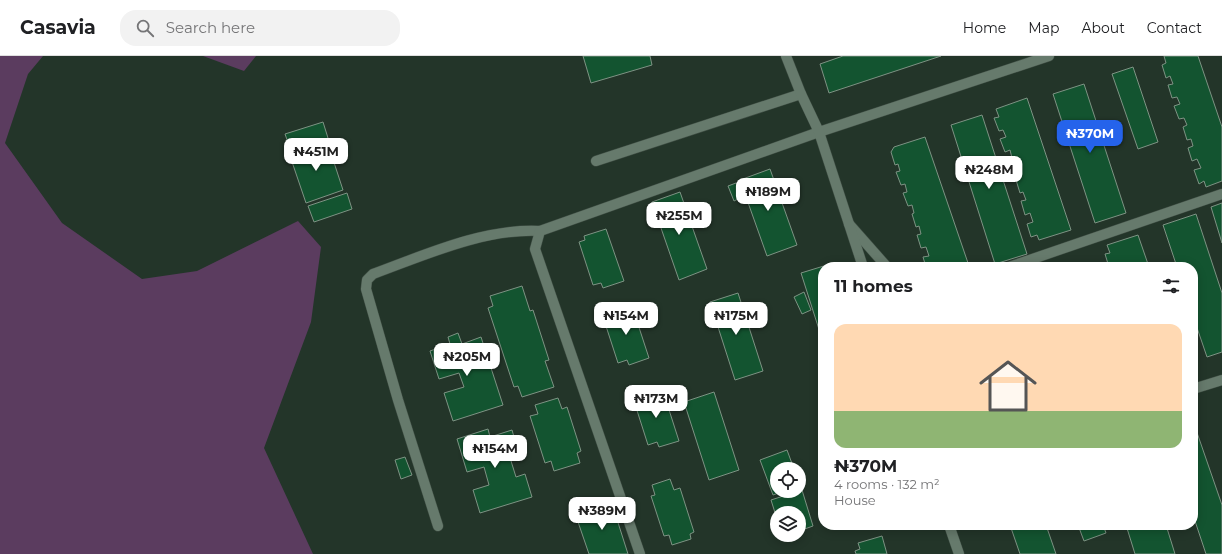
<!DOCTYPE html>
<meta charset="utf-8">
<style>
:root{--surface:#fff;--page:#f2f2f2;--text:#202124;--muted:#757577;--line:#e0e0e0;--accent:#2563eb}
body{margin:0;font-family:Montserrat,sans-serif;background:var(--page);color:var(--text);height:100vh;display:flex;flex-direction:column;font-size:15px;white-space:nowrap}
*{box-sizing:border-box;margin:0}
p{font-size:13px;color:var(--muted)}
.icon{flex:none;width:22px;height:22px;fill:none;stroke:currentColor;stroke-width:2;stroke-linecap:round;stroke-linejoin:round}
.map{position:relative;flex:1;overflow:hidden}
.panel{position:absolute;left:818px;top:206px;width:380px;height:268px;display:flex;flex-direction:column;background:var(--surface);border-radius:16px;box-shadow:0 2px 10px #0003}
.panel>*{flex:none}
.controls{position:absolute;left:770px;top:406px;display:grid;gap:8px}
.controls a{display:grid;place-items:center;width:36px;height:36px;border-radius:50%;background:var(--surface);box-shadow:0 2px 10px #0003;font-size:20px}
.price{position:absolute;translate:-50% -34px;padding:0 9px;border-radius:8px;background:#fff;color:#222;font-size:13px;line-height:26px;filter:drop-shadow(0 1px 2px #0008)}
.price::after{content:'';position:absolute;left:50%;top:24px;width:12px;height:9px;margin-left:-6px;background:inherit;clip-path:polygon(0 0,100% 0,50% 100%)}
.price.on{background:var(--accent);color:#fff}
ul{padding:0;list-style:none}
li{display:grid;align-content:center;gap:8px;height:212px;padding:0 16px}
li+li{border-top:1px solid var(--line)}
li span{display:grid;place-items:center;height:124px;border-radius:12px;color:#555}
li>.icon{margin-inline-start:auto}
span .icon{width:72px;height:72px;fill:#fffc;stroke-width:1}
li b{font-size:17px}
h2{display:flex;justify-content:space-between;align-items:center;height:48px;padding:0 16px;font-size:17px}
header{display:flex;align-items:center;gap:24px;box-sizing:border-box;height:56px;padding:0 20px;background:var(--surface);border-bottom:1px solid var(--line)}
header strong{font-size:19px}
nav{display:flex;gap:22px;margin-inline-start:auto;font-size:14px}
.search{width:280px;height:36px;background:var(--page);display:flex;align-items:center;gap:10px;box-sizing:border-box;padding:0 14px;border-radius:16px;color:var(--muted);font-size:15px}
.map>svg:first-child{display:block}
.green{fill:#5b3c5f}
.building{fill:#135430;stroke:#7e9384}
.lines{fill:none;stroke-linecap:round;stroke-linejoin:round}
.lane-casing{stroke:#404f45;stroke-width:11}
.street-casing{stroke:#404f45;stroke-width:11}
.lane{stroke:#667a6c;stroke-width:10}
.street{stroke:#667a6c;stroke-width:10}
</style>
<header>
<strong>Casavia</strong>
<div class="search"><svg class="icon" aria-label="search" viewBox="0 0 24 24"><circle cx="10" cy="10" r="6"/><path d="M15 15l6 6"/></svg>Search here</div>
<nav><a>Home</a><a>Map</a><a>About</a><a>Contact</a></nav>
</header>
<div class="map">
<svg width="1222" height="498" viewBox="0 0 1222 498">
<rect width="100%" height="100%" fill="#233529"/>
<g class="green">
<polygon points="0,0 43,0 28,18 5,87 62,167 142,223 197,215 298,165 321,191 311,266 264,392 313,498 0,498"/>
<polygon points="203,0 256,0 244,15"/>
</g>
<g class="building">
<polygon points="583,0 650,0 652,9 591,27"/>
<polygon points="843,0 941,0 829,37 820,8"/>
<polygon points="1164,0 1198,0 1222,71 1222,125 1206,131 1204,125 1199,128 1194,114 1201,112 1197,103 1192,105 1188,92 1193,90 1191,83 1187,84 1183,71 1187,69 1184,62 1179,63 1174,50 1180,48 1177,41 1172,42 1168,29 1173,28 1170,20 1166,22 1162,9 1166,7"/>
<polygon points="1133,11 1158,86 1138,93 1112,18"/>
<polygon points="1084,28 1126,157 1095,167 1053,38"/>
<polygon points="1027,42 1071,174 1039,184 1037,179 1031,181 1027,168 1033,166 1030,157 1025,159 1021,145 1026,144 1023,136 1020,137 1016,124 1019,123 1017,115 1011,117 1007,103 1012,102 1010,94 1005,96 1000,83 1006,81 1003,74 999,75 994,62 999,61 996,53"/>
<polygon points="982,59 1027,198 995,208 951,69"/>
<polygon points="323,66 328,82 291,95 285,78"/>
<polygon points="925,81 968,207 957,211 926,211 923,201 929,200 926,191 921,192 917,179 921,178 919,170 916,171 912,158 914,157 912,149 908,150 903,137 907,136 905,128 901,129 896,116 900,115 898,108 895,109 891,96 894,91"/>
<polygon points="327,85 343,134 306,147 289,97"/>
<polygon points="770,113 797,189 767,200 740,124"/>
<polygon points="736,127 742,141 734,145 728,130"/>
<polygon points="680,136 707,213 679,224 652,146"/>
<polygon points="347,137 352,153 314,166 308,150"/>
<polygon points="1222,147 1222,187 1211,151"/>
<polygon points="1196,158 1222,237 1222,296 1207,301 1193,260 1193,211 1177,211 1163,169"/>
<polygon points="606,173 624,225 603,232 601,227 593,229 579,186 585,184 584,180"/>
<polygon points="1138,179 1149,211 1109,211 1105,198 1110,197 1107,189"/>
<polygon points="827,209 828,211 823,211 823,286 801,217"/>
<polygon points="522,230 530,255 533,254 549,304 545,305 554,331 522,341 518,330 514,331 488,252 493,250 490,240"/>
<polygon points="804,236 811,254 802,258 794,241"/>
<polygon points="738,237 763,315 735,324 710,246"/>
<polygon points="632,250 649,302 629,309 627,304 618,307 604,264 611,261 609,257"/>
<polygon points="458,277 462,288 481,281 503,349 453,365 444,337 464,331 459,317 439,323 430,295 450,288 448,281"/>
<polygon points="662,332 679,385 659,391 657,386 648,389 634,345 641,343 639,339"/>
<polygon points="714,336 739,414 709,424 684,346"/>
<polygon points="558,342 562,353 567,351 581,395 577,397 580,407 554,415 551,405 545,407 530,360 538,358 535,349"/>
<polygon points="1193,365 1222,449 1222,498 1206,498 1193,459"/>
<polygon points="488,373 490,381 512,374 520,402 511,405 516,421 525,418 532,441 480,457 473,434 489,429 484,411 467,416 457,383"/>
<polygon points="787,394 794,413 777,413 777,435 784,435 773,439 760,404"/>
<polygon points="405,401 412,419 401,423 395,404"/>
<polygon points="670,423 674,434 680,432 694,476 690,478 691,483 672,489 669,479 664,480 651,440 655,439 652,429"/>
<polygon points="802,434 813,470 799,475 799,457 777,457 777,463 771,444"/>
<polygon points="605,445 609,456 614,454 628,498 589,498 577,463 585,460 582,452"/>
<polygon points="1010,469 1046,469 1056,498 1020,498"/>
<polygon points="1078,469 1103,469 1106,477 1084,485"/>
<polygon points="1126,469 1166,469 1175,498 1135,498"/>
<polygon points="882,480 887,498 856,498 855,495 860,493 858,487"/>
</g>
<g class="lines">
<g class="lane-casing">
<g id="lane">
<polyline points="596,105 801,38"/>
<polyline points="849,168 887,211"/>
<polyline points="1009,211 1222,138"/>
<path d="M438 470 398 344 366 233 367 224 373 218C425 199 484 172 540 175"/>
<polyline points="640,498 535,193 540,175 819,76 1049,0"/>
</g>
</g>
<g class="street-casing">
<g id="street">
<polyline points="786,0 801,38 819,76 863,211"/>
<polyline points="1193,333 1222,324"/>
<polyline points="949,469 959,498"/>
</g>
</g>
<use href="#lane" class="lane"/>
<use href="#street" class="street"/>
</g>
</svg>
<div class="controls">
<a><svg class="icon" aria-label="locate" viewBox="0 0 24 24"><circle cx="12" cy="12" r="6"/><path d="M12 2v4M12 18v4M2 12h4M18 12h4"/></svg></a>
<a><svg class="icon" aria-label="layers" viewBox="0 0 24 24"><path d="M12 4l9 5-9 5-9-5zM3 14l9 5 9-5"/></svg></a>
</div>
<b class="price on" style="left:1090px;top:98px">₦370M</b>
<b class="price" style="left:316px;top:116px">₦451M</b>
<b class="price" style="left:989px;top:134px">₦248M</b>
<b class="price" style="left:768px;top:156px">₦189M</b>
<b class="price" style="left:679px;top:180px">₦255M</b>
<b class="price" style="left:626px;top:280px">₦154M</b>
<b class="price" style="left:736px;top:280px">₦175M</b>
<b class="price" style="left:467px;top:321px">₦205M</b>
<b class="price" style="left:656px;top:363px">₦173M</b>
<b class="price" style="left:495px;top:413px">₦154M</b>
<b class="price" style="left:602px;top:475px">₦389M</b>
<section class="panel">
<h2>11 homes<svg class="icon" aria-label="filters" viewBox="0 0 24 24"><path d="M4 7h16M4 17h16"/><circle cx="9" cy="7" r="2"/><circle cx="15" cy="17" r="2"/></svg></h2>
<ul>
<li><span style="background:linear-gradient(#ffd9b3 70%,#8fb573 0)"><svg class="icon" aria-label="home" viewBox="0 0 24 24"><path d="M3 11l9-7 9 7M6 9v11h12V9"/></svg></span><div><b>₦370M</b><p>4 rooms · 132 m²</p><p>House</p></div></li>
</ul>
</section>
</div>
